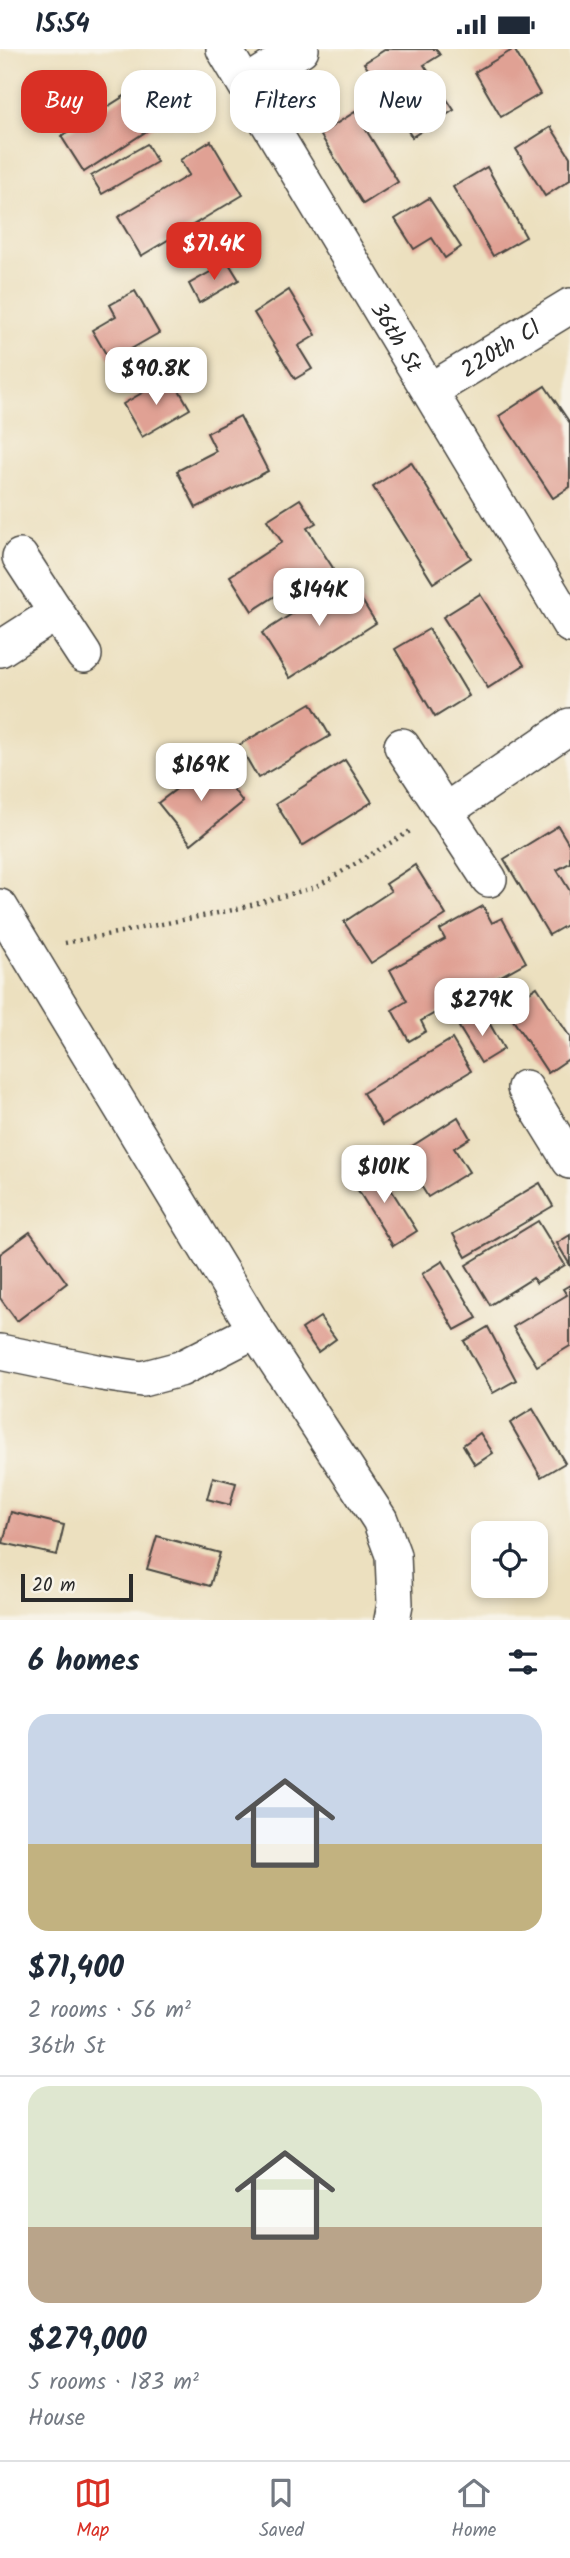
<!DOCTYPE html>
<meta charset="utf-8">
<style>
:root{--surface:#fff;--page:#f2f2f3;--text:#1f2937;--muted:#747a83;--line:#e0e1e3;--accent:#d93025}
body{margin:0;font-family:Kalam,sans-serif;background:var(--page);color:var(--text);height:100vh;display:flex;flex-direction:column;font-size:26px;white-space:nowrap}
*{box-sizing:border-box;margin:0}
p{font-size:23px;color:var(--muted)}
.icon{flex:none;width:38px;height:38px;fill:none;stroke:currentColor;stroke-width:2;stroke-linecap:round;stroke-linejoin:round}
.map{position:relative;height:1571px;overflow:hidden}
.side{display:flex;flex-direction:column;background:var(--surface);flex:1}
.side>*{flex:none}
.guide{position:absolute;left:21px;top:21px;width:528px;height:63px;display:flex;gap:14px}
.tools{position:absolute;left:471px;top:1472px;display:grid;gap:14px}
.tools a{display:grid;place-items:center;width:77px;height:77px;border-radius:14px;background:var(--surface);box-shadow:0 4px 10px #0003;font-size:35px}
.scale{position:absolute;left:21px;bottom:18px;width:112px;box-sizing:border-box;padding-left:7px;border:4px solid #2b2b2b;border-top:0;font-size:19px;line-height:24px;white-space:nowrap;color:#2b2b2b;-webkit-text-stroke:5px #f7f3e8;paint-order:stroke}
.price{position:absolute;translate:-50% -60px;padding:0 16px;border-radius:14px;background:#fff;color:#222;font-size:23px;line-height:46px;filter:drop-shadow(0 2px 4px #0008)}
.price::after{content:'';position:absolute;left:50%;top:42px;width:21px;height:16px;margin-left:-10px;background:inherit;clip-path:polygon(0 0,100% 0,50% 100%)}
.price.on{background:var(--accent);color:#fff}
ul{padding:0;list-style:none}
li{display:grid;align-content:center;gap:14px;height:371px;padding:0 28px}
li+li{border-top:2px solid var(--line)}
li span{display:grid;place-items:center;height:217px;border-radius:21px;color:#555}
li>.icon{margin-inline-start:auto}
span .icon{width:126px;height:126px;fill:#fffc;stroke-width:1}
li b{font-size:30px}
h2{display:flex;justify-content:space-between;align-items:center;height:84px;padding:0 28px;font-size:30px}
.tag{padding:0 24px;border-radius:21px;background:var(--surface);box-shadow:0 4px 10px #0003;font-size:24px;line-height:63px}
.tag.on{background:var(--accent);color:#fff}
.status{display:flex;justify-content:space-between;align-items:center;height:49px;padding:0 35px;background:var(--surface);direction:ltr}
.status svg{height:19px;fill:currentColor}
.dock{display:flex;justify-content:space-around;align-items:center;height:98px;border-top:2px solid var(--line);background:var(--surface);font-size:19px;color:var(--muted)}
.dock a{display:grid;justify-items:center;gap:4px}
.dock .on{color:var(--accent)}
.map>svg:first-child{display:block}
.building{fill:#e0a194}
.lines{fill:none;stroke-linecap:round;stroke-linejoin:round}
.street-casing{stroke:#484641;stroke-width:38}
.path{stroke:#484641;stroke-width:4.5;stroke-dasharray:2 5;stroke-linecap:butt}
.street{stroke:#fff;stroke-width:35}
.labels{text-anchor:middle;stroke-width:7;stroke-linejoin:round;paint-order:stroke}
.street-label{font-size:23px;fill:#2b2b2b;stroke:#f7f3e8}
</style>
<div class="status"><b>15:54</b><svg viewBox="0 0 49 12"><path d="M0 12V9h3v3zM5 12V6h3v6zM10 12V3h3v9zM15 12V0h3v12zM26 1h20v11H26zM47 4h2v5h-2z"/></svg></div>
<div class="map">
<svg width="570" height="1571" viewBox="0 0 570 1571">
<rect width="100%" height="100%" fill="#f7f3e8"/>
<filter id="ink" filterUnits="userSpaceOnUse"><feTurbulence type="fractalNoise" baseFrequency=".0143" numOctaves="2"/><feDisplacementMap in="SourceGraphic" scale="14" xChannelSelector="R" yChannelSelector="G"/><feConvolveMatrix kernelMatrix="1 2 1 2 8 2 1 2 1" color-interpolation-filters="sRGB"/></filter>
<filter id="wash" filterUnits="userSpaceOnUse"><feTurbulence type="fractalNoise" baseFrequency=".00686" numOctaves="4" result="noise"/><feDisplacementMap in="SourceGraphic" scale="28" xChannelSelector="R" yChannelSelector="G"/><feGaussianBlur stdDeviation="1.57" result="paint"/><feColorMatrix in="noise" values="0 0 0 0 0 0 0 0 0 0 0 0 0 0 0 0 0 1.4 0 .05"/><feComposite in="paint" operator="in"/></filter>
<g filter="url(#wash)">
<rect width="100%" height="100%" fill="#ece0bf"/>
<g id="blocks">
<g class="building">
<polygon points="386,0 436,0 440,6 424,16 454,61 412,88 364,14"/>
<polygon points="514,0 540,45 501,68 475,23"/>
<polygon points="134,41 156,76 84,123 61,87"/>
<polygon points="355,63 398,133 363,155 320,85"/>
<polygon points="551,78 570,108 570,131 545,147 516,100"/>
<polygon points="211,92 243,146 141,207 118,168 189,126 180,111"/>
<polygon points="147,95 157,113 102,145 91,127"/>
<polygon points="487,118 526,188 493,207 453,138"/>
<polygon points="429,149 461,198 445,209 432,189 414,200 395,170"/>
<polygon points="228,213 239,231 199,254 189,235"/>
<polygon points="289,241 316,286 298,297 312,320 295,330 254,264"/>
<polygon points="135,242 159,284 110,312 92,281 116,267 110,256"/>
<polygon points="171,327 190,360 142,388 123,355"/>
<polygon points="545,337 570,374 570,438 553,449 499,367"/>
<polygon points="240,367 268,422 196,459 177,422 216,402 207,384"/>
<polygon points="411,413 471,509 433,534 373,438"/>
<polygon points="300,450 316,474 307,479 333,519 305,538 300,531 252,562 230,527 282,493 267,471"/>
<polygon points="348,529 376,574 290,629 262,584"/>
<polygon points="480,545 524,616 488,639 443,568"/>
<polygon points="429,580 469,647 435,668 395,600"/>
<polygon points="311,654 330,687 258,729 239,696"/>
<polygon points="345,711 372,753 302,797 276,755"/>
<polygon points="212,713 243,753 191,795 158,754"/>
<polygon points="558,777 570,797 570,814 557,821 570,842 570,874 549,886 504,810"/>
<polygon points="415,816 446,866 371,914 344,873 391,842 386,835"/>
<polygon points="483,857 492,874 502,869 526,913 421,972 426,982 409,992 392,961 407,952 390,921 445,890 440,881"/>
<polygon points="537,938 570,988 570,1009 548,1024 505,959"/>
<polygon points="483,963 504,1000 481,1014 459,978"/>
<polygon points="452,990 471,1022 382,1076 363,1044"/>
<polygon points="458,1068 470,1089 454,1099 469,1123 428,1148 401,1104"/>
<polygon points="375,1115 417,1182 393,1197 351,1130"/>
<polygon points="540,1134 553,1157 466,1208 453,1185"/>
<polygon points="538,1172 565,1216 536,1234 533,1229 490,1256 466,1216"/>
<polygon points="30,1183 67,1234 17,1272 0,1249 0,1205"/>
<polygon points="570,1186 570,1216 557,1194"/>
<polygon points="443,1212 477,1269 455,1281 422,1225"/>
<polygon points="570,1236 570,1297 537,1317 513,1278 567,1246 563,1240"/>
<polygon points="320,1268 336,1290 318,1303 302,1280"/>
<polygon points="488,1278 516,1331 493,1344 464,1292"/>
<polygon points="533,1360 565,1414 541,1428 510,1374"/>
<polygon points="480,1384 493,1404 475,1416 463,1396"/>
<polygon points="213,1428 236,1434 230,1456 207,1450"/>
<polygon points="11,1463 64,1476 57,1506 3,1494"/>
<polygon points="157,1487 220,1504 210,1537 147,1520"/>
</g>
</g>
</g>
<g filter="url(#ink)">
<use href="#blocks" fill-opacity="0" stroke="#484641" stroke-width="2"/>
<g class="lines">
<g class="street-casing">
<g id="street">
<path id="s1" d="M224 0 570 576"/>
<polyline points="246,35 301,0"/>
<path id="s2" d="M430 342 570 257"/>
<polyline points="20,508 84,606"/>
<polyline points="0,600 56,564"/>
<polyline points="402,697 489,830"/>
<polyline points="444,763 570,677"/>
<polyline points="0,858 256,1281 380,1471 393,1506 395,1555 392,1571"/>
<polyline points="525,1039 570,1112"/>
<polyline points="0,1303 102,1324 142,1330 180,1320 256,1281"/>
</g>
</g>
<polyline class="path" points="65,894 233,861 316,838 412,781"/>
<use href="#street" class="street"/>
</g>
</g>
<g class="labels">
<g class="street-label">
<text dy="8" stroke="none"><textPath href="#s1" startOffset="336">36th St</textPath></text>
<text dy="8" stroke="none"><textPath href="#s2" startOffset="82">220th Cl</textPath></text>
</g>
</g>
</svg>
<div class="tools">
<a><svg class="icon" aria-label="locate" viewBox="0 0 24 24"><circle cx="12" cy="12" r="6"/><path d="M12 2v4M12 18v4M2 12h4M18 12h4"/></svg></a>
</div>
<div class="scale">20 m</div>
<b class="price on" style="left:214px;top:233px">$71.4K</b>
<b class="price" style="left:156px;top:358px">$90.8K</b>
<b class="price" style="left:319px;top:579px">$144K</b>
<b class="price" style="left:201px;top:754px">$169K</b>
<b class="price" style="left:482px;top:989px">$279K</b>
<b class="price" style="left:384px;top:1156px">$101K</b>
<div class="guide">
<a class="tag on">Buy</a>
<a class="tag">Rent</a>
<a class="tag">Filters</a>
<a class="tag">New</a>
</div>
</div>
<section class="side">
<h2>6 homes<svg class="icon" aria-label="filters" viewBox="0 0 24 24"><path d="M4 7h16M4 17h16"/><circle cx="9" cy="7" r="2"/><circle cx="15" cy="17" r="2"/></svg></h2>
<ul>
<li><span style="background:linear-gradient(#c9d6e8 60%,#c2b280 0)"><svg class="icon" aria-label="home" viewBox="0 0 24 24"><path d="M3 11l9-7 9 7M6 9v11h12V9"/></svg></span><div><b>$71,400</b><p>2 rooms · 56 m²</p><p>36th St</p></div></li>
<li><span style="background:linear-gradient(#dfe7d0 65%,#b9a48a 0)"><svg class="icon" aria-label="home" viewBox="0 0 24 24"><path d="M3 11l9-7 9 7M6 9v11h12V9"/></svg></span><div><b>$279,000</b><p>5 rooms · 183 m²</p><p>House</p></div></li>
</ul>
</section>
<nav class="dock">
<a class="on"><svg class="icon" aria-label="map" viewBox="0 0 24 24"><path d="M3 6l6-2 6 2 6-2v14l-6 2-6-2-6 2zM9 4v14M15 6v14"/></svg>Map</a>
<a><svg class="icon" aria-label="saved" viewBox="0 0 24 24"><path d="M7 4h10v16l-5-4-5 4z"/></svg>Saved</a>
<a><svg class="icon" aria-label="home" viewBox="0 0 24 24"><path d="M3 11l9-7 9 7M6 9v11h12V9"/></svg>Home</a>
</nav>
